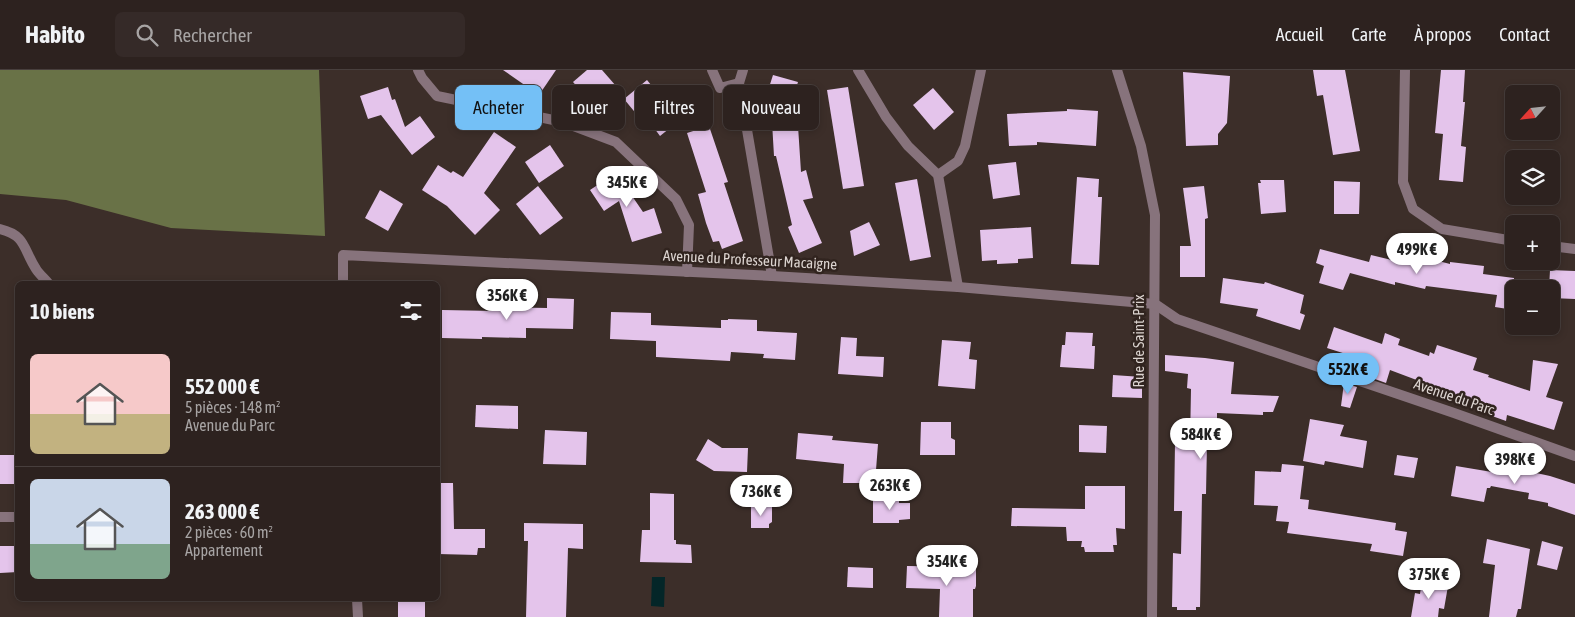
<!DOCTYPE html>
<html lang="fr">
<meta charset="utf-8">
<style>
:root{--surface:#2d221f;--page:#352a28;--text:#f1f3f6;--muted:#a7a4a4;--line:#483f3d;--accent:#74c0f6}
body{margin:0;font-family:"Asap Condensed",sans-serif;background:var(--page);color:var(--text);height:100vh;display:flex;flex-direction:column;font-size:19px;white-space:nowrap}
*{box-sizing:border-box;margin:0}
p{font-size:16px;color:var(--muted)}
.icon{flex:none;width:28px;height:28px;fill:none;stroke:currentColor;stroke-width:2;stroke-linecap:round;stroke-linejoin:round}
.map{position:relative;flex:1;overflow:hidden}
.side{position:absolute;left:15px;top:211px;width:425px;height:320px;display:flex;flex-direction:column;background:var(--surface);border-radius:8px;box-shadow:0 2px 8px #0003,0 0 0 1px var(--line)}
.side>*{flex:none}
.hud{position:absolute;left:455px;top:15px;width:475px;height:45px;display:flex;gap:10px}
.needle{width:32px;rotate:243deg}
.buttons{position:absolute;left:1505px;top:15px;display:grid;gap:10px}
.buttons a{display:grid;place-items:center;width:55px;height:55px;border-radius:8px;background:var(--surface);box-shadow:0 2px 8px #0003,0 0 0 1px var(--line);font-size:25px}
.price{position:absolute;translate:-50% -42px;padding:0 11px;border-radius:18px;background:#fff;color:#222;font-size:16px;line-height:32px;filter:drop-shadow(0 1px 2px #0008)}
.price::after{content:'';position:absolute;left:50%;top:30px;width:15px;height:11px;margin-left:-8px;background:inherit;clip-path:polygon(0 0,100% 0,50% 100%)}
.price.active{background:var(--accent);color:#111}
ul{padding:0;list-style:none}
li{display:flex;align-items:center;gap:15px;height:125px;padding:0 15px}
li+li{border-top:1px solid var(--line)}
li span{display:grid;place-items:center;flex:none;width:140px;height:100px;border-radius:8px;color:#555}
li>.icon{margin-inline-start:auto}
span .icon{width:60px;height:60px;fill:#fffc;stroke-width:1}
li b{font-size:21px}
h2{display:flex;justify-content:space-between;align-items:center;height:60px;padding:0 15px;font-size:21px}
.tag{padding:0 18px;border-radius:8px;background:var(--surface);box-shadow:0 2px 8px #0003,0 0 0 1px var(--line);font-size:18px;line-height:45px}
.tag.active{background:var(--accent);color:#111}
header{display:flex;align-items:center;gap:30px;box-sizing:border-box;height:70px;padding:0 25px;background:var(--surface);border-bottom:1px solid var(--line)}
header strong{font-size:24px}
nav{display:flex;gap:28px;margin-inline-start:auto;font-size:18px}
.search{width:350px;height:45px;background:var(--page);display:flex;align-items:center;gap:12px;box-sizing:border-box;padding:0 18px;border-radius:8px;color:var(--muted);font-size:19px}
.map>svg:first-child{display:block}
.forest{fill:#697247}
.water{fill:#042628}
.building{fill:#e4c4eb}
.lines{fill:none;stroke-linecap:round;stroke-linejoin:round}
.service{stroke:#87737c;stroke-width:10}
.minor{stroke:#87737c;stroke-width:10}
.labels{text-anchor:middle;stroke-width:5;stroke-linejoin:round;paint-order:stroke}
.street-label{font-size:15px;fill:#dcd4d0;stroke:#31241f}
</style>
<header>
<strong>Habito</strong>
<div class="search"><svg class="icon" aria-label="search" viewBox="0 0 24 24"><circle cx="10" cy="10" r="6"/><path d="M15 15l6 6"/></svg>Rechercher</div>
<nav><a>Accueil</a><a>Carte</a><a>À propos</a><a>Contact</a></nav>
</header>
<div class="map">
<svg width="1575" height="547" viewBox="0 0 1575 547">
<rect width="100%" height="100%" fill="#3c2e29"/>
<polygon class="forest" points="0,0 319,0 325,166 171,158 66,130 0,124"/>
<polygon class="water" points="652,507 665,507 664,537 651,536"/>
<g class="building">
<polygon points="503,0 556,0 539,25"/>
<polygon points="587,0 602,0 616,16 594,36 573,12"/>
<polygon points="1313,0 1345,0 1360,81 1333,85 1323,25 1317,26"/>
<polygon points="1441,0 1465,0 1463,32 1465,32 1461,76 1466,77 1463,112 1439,110 1443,64 1435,63"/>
<polygon points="1183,2 1230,6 1227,53 1218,64 1218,75 1186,76"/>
<polygon points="773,5 798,12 784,56 798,56 801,102 806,100 813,128 803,130 822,173 799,183 788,157 792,155 776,86 774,86 771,35 764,33"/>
<polygon points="647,10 656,21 659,18 673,34 669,37 680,50 660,66 643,43 638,46 624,29"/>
<polygon points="388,17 392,30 395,29 405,57 420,46 435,67 412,85 381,45 368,49 360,26"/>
<polygon points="848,17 864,116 843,119 827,20"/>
<polygon points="933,18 954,42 934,60 913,35"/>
<polygon points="1067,39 1098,41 1096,76 1037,72 1037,75 1009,76 1007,44 1067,41"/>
<polygon points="709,56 728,112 724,113 743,171 722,179 719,171 713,172 706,153 698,124 706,122 687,63"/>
<polygon points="494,62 516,77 484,123 500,140 475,165 447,136 422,120 438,95 451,103 453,101 463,107"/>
<polygon points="550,75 564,96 539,113 525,92"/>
<polygon points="1016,92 1020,125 993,129 988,95"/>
<polygon points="613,98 643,142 654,138 662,163 632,172 619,131 604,141 590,120 611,106 609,100"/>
<polygon points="1077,107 1099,109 1098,127 1102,127 1099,195 1071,194"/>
<polygon points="917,109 931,187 910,191 895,113"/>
<polygon points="1260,110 1284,110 1286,142 1261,144 1258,113 1261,113"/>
<polygon points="1334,111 1360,112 1359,144 1334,144"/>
<polygon points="538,116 563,148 540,165 516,134"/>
<polygon points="1204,116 1208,148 1205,149 1205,207 1180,207 1180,176 1191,176 1183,118"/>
<polygon points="380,120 403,134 388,161 365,148"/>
<polygon points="869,152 880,175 854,186 850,161"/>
<polygon points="1031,157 1033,188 1018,189 1018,193 997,194 997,190 982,191 980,160"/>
<polygon points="1320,179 1369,192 1371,185 1400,192 1402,185 1419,189 1419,186 1450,194 1450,192 1484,196 1483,204 1514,208 1514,240 1495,237 1497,225 1426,216 1425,219 1395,212 1395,215 1350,203 1343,220 1319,213 1324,196 1316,193"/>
<polygon points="1550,200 1575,201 1575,229 1551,228 1551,219 1549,219"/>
<polygon points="1223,208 1264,214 1265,212 1304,225 1300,243 1305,245 1300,260 1256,246 1258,239 1220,233"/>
<polygon points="547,228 574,229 573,259 526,258 526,268 482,267 482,269 442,268 442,240 495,241 495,237 547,238"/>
<polygon points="611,242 651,243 651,255 721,258 721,250 728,250 728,249 757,250 757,261 797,263 795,290 763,288 764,284 731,282 730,291 656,287 656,271 610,269"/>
<polygon points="1334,257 1382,274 1385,263 1400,269 1398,275 1429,286 1430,282 1434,284 1437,275 1477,288 1473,300 1489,305 1488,307 1530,321 1533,290 1558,294 1546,327 1563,332 1554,360 1507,345 1506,351 1481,342 1483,335 1390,300 1386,313 1372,308 1376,295 1366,291 1361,304 1347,299 1349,285 1327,278"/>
<polygon points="1066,262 1093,263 1092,276 1095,276 1094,299 1060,297 1062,275 1065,275"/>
<polygon points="841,267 857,268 856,286 884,287 883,307 838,304"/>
<polygon points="942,270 971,272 969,289 977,290 975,319 938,316"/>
<polygon points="1165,285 1205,288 1234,292 1231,324 1279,326 1273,342 1263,342 1263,345 1217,343 1217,374 1207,373 1206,424 1202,424 1200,537 1196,537 1196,540 1177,540 1177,537 1172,537 1173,483 1181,484 1182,441 1174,441 1175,373 1190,373 1191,319 1187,318 1188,304 1165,301"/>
<polygon points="1113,305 1142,307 1142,328 1112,327"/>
<polygon points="1344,313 1357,317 1350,338 1341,336"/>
<polygon points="476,335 518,336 518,359 475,357"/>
<polygon points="1310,349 1344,355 1340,366 1367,371 1363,398 1325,391 1324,395 1303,391"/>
<polygon points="921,352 951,352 951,368 955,370 955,385 920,385"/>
<polygon points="1079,355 1107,356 1106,383 1079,382"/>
<polygon points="545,360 587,362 586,395 543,394"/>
<polygon points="798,363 833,366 832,370 878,374 875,413 843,413 844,394 796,389"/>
<polygon points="708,369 722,378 748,378 747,402 714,401 696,390"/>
<rect x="0" y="385" width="18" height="29"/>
<polygon points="1397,385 1418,388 1414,408 1394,405"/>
<polygon points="1493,388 1528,395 1527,401 1550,406 1575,414 1575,445 1548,436 1548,433 1528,429 1529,423 1491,416 1490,418 1487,418 1484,432 1451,426 1456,396 1492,402"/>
<polygon points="1282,394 1304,396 1300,429 1309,430 1308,439 1396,453 1395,460 1407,462 1403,486 1370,481 1372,474 1287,463 1289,452 1276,451 1278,436 1254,435 1255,401 1281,402"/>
<polygon points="438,413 453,413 454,459 485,459 485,478 478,478 477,485 438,484"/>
<polygon points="1085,416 1125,416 1125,459 1116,458 1117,475 1113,475 1114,482 1085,482 1084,477 1081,477 1082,471 1067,471 1066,457 1011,456 1012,438 1085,439"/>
<polygon points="650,423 674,424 674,470 676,470 676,474 691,475 692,493 640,492 642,460 650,460"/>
<polygon points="873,430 899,430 899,433 910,433 910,449 899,450 899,453 873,453"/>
<polygon points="751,436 772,437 772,452 769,454 769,458 751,458"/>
<polygon points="524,453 583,454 583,479 568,478 566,547 526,547 528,471 524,471"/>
<polygon points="1487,469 1530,479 1521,539 1518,539 1516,547 1489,547 1495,495 1483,493"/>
<polygon points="1542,471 1563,477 1557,500 1537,495"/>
<polygon points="0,476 18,476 18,502 0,503"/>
<polygon points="907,496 976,497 976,516 975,519 973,519 973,547 939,547 940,519 906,518"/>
<polygon points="848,497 873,498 873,518 847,517"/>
<polygon points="1422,511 1448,516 1444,539 1439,538 1438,547 1411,547 1415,523 1420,524"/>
<rect x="398" y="529" width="27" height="18"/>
</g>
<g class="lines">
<path class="service" d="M0 159C26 165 23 179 36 199 39 204 45 209 49 214"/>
<g class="minor">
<polyline points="418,0 422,8 437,26 563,52 616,72 676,129 689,155 687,202"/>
<polyline points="712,0 720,18 739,13"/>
<polyline points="743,0 739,13 772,206"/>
<polyline points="858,0 886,47 908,76 938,105 958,217"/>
<polyline points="1117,0 1141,76 1155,145 1152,547"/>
<polyline points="1405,0 1403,112 1413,139 1442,159 1514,171"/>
<polyline points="938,105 958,91 965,76 981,0"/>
<polyline points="1551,176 1575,179"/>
<polyline points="343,214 343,185 772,206 958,217 1155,234 1177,249 1454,343 1575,386"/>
<polyline points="0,447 18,447"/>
<polyline points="357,529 358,547"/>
</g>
</g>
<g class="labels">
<g class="street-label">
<text transform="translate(750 190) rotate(3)" y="5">Avenue du Professeur Macaigne</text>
<text transform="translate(1139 271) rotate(-90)" y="5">Rue de Saint-Prix</text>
<text transform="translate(1454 327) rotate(19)" y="5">Avenue du Parc</text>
</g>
</g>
</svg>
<div class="buttons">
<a><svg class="needle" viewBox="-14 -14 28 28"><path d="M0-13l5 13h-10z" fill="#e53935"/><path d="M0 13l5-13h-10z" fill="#a7a4a4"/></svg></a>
<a><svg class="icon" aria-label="layers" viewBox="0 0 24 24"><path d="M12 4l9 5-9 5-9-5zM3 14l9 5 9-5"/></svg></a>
<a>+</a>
<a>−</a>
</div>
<b class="price" style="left:627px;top:138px">345K €</b>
<b class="price" style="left:1417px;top:205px">499K €</b>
<b class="price" style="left:507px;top:251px">356K €</b>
<b class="price active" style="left:1348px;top:325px">552K €</b>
<b class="price" style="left:1201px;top:390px">584K €</b>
<b class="price" style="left:1515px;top:415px">398K €</b>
<b class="price" style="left:890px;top:441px">263K €</b>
<b class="price" style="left:761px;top:447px">736K €</b>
<b class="price" style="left:947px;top:517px">354K €</b>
<b class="price" style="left:1429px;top:530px">375K €</b>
<div class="hud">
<a class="tag active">Acheter</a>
<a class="tag">Louer</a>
<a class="tag">Filtres</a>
<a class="tag">Nouveau</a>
</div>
<section class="side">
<h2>10 biens<svg class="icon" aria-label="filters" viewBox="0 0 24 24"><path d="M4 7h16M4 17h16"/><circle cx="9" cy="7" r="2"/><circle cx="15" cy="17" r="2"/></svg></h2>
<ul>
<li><span style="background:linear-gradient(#f6c9c9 60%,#c2b280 0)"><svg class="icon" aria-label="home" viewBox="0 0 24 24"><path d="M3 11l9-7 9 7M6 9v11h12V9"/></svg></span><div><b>552 000 €</b><p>5 pièces · 148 m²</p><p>Avenue du Parc</p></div></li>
<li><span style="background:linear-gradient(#c9d6e8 65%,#7fa58c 0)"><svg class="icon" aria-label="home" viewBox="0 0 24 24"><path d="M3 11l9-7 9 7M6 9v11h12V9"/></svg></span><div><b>263 000 €</b><p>2 pièces · 60 m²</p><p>Appartement</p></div></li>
</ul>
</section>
</div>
